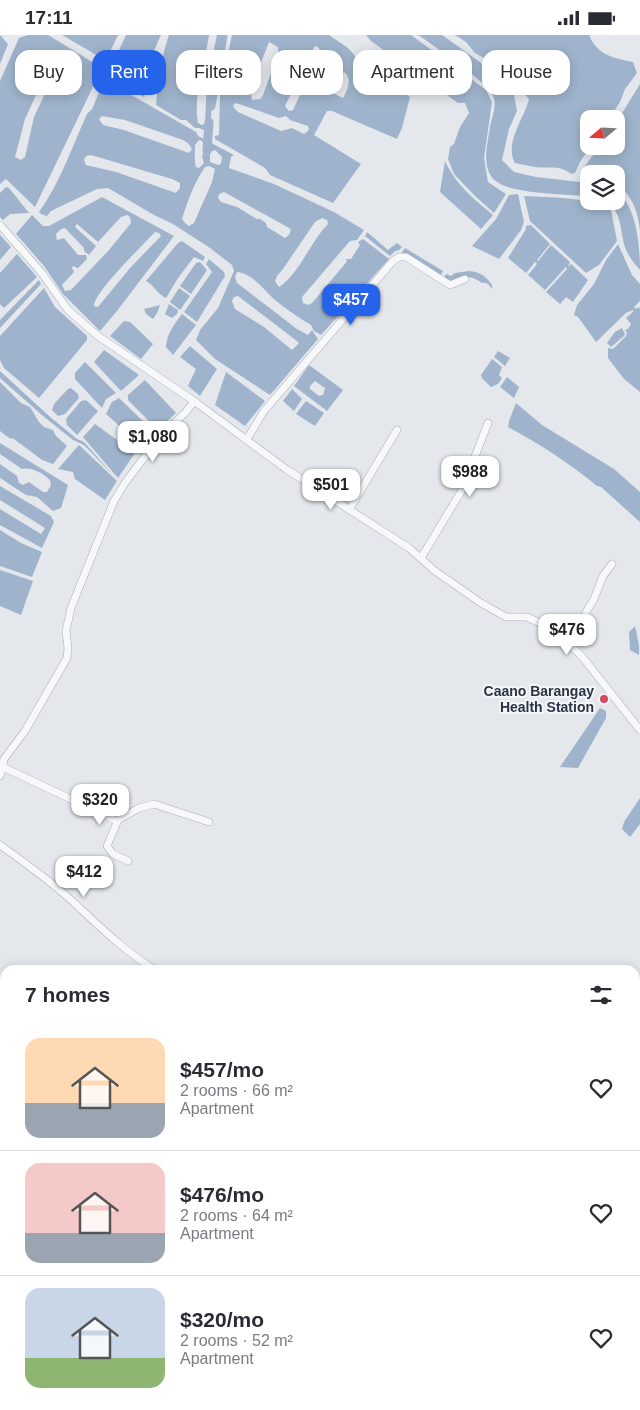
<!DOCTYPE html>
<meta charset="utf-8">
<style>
:root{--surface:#fff;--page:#f7f7f7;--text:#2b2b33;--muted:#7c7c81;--line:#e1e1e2;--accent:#2563eb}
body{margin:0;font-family:Arial,sans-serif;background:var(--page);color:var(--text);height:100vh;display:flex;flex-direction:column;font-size:19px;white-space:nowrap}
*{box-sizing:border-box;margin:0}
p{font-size:16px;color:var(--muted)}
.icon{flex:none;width:28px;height:28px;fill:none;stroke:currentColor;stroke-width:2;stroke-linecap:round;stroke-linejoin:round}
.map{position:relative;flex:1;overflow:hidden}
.panel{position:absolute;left:0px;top:930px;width:640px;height:445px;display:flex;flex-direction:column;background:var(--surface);border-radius:15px 15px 0 0;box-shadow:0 2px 12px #0003}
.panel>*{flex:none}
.banner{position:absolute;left:15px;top:15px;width:610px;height:45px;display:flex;gap:10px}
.needle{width:32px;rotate:251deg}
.controls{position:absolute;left:580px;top:75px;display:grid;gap:10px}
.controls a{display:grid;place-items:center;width:45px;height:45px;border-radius:10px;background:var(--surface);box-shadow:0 2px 12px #0003;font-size:25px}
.price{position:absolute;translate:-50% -42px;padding:0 11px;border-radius:10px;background:#fff;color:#222;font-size:16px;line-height:32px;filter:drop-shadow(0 1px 2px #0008)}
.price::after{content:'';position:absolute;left:50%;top:30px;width:15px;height:11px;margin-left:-8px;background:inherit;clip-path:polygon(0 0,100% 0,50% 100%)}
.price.selected{background:var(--accent);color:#fff}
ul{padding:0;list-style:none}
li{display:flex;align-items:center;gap:15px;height:125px;padding:0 25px}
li+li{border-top:1px solid var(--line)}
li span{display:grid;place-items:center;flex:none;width:140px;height:100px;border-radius:15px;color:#555}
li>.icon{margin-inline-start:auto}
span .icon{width:60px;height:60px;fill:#fffc;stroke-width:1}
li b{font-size:21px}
h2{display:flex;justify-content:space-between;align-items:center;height:60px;padding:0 25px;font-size:21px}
.pill{padding:0 18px;border-radius:15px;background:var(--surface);box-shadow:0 2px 12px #0003;font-size:18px;line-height:45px}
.pill.selected{background:var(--accent);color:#fff}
.status{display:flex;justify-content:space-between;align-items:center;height:35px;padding:0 25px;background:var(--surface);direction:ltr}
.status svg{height:14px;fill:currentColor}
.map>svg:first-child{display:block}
.water{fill:#9fb4cc;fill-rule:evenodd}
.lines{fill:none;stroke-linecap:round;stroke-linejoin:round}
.canal{stroke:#9fb4cc;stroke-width:9}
.minor-casing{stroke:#a9aeb7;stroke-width:8}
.minor{stroke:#f7f8fa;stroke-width:7}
.poi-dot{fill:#d1495b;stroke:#f4f6f9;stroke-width:2}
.labels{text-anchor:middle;stroke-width:4;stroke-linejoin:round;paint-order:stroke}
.poi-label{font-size:14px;font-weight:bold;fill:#2b3445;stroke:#f4f6f9;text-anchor:end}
</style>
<div class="status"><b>17:11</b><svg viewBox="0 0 49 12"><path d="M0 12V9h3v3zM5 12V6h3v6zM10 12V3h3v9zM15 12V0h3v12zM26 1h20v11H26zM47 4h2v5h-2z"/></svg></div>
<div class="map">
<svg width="640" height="1375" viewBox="0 0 640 1375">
<rect width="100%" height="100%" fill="#e4e7ec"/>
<g class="water">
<polygon points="0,0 8,9 0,29"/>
<path d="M28 0H48L94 28 98 26V21L62 0H118L35 172 6 144 0 149V46L19 3ZM53 26 59 29 34 82 25 122 21 125 15 122 25 84 43 45 46 33Z"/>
<polygon points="126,0 161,0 152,20 144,62 110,45 108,39"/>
<path d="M169 0H209C205 27 193 61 198 88L202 90 205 88 207 47 217 0H224L213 49 210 98 199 93H195L186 85H181L156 70C158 45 161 23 169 0Z"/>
<path d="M232 0H329L348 13 357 23 377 39 410 62 402 93 397 104 332 76H327L314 100 361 129 333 168 270 140 265 133 215 104V101L219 100 220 60ZM269 7 278 12V19L263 60 260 64 252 65C248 54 265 19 269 7ZM316 11 319 13 320 16 293 75 289 76 285 71 314 12ZM344 37C353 44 347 55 343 63L333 58ZM236 68 279 83 286 81 290 85 308 91 309 95 304 99 292 93 281 96 238 77 234 73 233 70Z"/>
<polygon points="366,0 411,0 486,55 492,67 484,123 488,147 506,159 494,178 474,160 454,139 448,124 450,112 454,109 460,92 469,78 465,68 458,68 371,6"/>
<path d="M418 0H442L445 2 495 38 514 60 517 76 509 94 502 125 514 137 536 142 589 148V162C567 158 503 161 491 141 482 127 488 107 490 92 492 82 498 69 492 59 484 45 434 11 418 0Z"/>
<path d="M455 0H589C597 20 613 23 633 27L637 38 625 54 620 67 609 84H589V111H591L580 127 575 138 571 139C559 129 549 134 535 132 528 131 521 129 515 128 504 108 524 84 529 64L508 41 493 28 475 18 466 7Z"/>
<path d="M104 46 112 49 196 97 198 101 234 120 231 122 229 133 274 149 334 177 364 195 357 205 350 206 302 262 303 268 308 270 312 268 344 230 347 226 346 224H351L360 210 358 207 363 204 389 224 321 300 314 296 311 290C299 283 286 274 275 265 265 256 252 238 237 237L235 242 237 248 297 294 308 300 312 295 318 304 270 360 215 324 196 305 200 295 218 273 234 236 232 230 210 213 173 189 154 180 108 153 97 154 51 176 47 181 41 179 39 177C60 148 72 112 87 79L92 74ZM102 81 125 85 183 105 188 108 192 114 189 118 124 95 103 90 99 84ZM199 105 202 106 205 112 202 122 204 128 199 133 196 132C194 127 195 116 195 110ZM215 115 222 122 221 129 218 130 210 127V117ZM91 120 172 144 180 148V153L176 158 116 137 86 130 84 125 86 121ZM209 131 215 134 212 147 194 188 189 191 185 188 182 184C188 165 194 148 205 132ZM224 157 289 193 291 195 289 200 285 203 267 192 266 188 260 184H257L237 172 221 167 218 163 219 159ZM322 183 327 185 328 189C310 207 300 238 279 252L275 246 277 241 283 234 315 187ZM238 261 297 306 299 308 292 315 264 292 235 274 232 266 234 262Z"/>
<path d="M640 49V195C638 176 632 160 616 148V139H582L584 132 600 111H616V88Z"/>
<path d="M445 126C456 150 474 164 493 180L481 194 440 157Z"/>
<polygon points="6,152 9,153 29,178 10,179 3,185 0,182 0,158"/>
<path d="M616 156C637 170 640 212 640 235 634 228 628 221 625 212 620 197 622 175 606 166H616Z"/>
<polygon points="518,159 524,187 521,195 499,224 472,211 496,184 509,160"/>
<path d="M524 161C552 163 586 161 611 175L617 206 599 230 586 238 530 186Z"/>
<path d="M102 162 174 201 117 276 100 296 63 259 44 231 16 199 32 180 43 191H49ZM127 180 130 182 131 188 109 215 71 255 65 256 62 250 74 237 72 233 73 231 78 233 87 224 86 220H78L64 203 57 205 56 199 61 194 65 193 84 213V216L89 220 96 211 75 192 77 189 98 207 121 182ZM155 197 159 198 161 201 130 233 98 272 94 271C94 257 144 209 155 197Z"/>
<polygon points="531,190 550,209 537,225 538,226 551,210 570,227 568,232 571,229 588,245 573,267 566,262 560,269 546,257 567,234 566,232 545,255 528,240 537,229 535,227 526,238 508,223 526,194 526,191"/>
<polygon points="367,197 388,215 397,208 402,212 399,215 395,216 390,221 365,201"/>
<polygon points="0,200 11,212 0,225"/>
<path d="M182 206 205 222 203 226 194 222 178 243 166 263C156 258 155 251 146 246L178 208Z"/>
<polygon points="618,209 632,240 640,249 640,266 634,272 636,274 638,272 640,274 640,357 624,344 608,323 608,313 613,314 626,301 627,298 625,295 628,294 631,289 626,283 633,277 633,275 626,278 596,307 578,282 574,280 577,270 594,249 606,225"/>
<polygon points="405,213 443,236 440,241 401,219"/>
<polygon points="17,219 37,242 4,273 0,269 0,238"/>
<polygon points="209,224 224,237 225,241 197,287 184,277 212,237 206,229"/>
<polygon points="200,227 207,235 191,259 180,251 196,228"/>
<path d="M469 236C480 237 486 241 492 250V254C489 250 487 247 482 248 469 239 464 242 451 248L443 245 446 239 451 241 455 238Z"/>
<polygon points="39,245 41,249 0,293 0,285"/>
<polygon points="44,253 55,272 87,301 87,305 39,363 4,333 0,325 0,301"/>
<polygon points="179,253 190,261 180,275 170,267"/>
<polygon points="169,269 178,275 177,279 172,283 165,279"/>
<polygon points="160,270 157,278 153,284 146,279 144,274"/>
<path d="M182 279 196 290 173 320 166 312C167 298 174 290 182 279Z"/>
<polygon points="124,286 130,287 153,309 141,324 110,301"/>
<polygon points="622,293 625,299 624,301 611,312 607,308 615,297"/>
<polygon points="190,311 217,334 200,361 188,351 196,334 180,322"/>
<polygon points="104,315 139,340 121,356 94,327"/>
<polygon points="498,316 510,323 505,331 494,322"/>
<polygon points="492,324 502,332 499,340 502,343 498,349 491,352 482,343 481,340"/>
<polygon points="85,327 116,358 106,364 102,373 75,344 75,338"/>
<path d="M309 330 343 355 327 376 294 351ZM315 346 325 353 323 360 319 361 310 354V351Z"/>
<polygon points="0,336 49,381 77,404 84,407 115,442 84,410 73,405 43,381 0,343"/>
<polygon points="226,337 265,366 245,391 215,370"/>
<polygon points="507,342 519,352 514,363 500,352"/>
<polygon points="145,345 176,378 158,395 128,365 128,360"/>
<polygon points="0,347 21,368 30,372 39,387 44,392 53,395 56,401 67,411 53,429 42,425 14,404 9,403 0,396"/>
<polygon points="71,353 78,359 79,363 65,379 58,381 52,375 54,369 68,354"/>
<polygon points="292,354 302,364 294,376 283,366"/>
<polygon points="119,363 147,390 153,398 142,411 106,379 112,367"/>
<polygon points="86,365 98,376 77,400 67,390 66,384 81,366"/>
<polygon points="306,366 324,378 315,391 296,379"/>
<path d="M516 368 542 390 614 434 640 457V487L601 452 597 451C569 428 540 409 508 392L509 386Z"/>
<polygon points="95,389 135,418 118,443 83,402"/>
<path d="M0 408 68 450 61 473 53 476 37 462 26 460 0 443V429L17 441 19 448 23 450 29 447 43 457H47L51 450 50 445C42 438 32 432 22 434L0 419Z"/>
<polygon points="79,410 117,446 105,465 75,444 73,437 58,434"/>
<polygon points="0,451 51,481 54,487 42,513 0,490 0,474 41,499 45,493 0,465"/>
<polygon points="0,495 21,508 42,517 32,542 0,531"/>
<polygon points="0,535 33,546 21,580 0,571"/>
<path d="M635 591C637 601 640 610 639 620L630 615 629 597Z"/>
<polygon points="600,673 606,676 606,683 578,733 560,732"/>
<polygon points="640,763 640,789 630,802 622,794 624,787"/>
<polygon points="0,1132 5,1134 5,1171 0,1168"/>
<polygon points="0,1232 5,1234 5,1282 0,1280"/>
<polygon points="1,1287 5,1289 5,1370 45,1370 39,1375 0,1375"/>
</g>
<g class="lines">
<g class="canal">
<polyline points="211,71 223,0"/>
<polyline points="207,116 209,87"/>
</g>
<g class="minor-casing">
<g id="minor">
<polyline points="0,190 41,237 68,275 98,301 194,366 186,377 160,402 146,420 125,448 114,466 71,573 66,596 68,613 67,623 25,696 4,724 0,741"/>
<polyline points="194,366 286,434 409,513 435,536 481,568 506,582 527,582 540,588 567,606 584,624 640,695"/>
<polyline points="247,404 264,376 393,226 399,222 406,222 450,250 465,244"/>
<polyline points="349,475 397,395"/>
<polyline points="421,523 462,455 488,388"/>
<path d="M567 606C567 599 569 596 576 594L594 564 603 541 612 529"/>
<polyline points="3,732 115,785 118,785 139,773 154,769 209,787"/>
<polyline points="118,785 107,811 113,819 128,826"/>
<path d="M0 810C24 827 48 844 70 864 97 889 123 915 155 935"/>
<polyline points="0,1078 5,1080"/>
<polyline points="635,1199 640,1201"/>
<polyline points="274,1375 276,1370"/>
</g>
</g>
<use href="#minor" class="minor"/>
</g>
<circle class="poi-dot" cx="604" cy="664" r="5"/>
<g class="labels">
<g class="poi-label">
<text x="594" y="661">Caano Barangay<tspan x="594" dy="16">Health Station</tspan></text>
</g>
</g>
</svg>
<div class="controls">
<a><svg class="needle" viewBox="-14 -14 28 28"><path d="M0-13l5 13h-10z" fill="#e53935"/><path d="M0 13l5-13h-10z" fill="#7c7c81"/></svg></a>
<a><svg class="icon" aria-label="layers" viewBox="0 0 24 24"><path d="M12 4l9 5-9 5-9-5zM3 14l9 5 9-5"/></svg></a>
</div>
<b class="price selected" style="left:351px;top:291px">$457</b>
<b class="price" style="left:153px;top:428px">$1,080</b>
<b class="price" style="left:470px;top:463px">$988</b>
<b class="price" style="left:331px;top:476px">$501</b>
<b class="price" style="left:567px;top:621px">$476</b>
<b class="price" style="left:100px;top:791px">$320</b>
<b class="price" style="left:84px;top:863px">$412</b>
<div class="banner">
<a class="pill">Buy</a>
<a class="pill selected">Rent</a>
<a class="pill">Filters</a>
<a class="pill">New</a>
<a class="pill">Apartment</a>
<a class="pill">House</a>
</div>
<section class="panel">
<h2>7 homes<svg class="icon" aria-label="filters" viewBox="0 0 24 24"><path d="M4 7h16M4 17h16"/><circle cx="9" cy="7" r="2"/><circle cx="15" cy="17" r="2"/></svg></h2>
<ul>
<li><span style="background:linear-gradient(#ffd9b3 65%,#9aa5b1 0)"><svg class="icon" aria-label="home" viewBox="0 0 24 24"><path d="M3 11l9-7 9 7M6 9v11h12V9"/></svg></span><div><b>$457/mo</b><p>2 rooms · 66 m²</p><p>Apartment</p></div><svg class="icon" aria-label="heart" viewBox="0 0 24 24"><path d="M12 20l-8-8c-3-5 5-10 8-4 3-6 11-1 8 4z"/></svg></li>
<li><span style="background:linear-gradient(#f6c9c9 70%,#9aa5b1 0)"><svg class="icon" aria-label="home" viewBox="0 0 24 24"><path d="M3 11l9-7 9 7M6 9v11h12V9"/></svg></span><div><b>$476/mo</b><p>2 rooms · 64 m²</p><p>Apartment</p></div><svg class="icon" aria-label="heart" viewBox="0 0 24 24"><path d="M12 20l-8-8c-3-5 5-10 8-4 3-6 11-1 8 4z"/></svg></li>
<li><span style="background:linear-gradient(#c9d6e8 70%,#8fb573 0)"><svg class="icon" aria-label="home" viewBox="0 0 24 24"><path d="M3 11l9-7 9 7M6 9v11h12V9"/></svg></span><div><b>$320/mo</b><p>2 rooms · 52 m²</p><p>Apartment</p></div><svg class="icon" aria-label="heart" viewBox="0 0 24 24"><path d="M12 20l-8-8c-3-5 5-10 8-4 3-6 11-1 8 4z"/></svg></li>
</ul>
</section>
</div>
